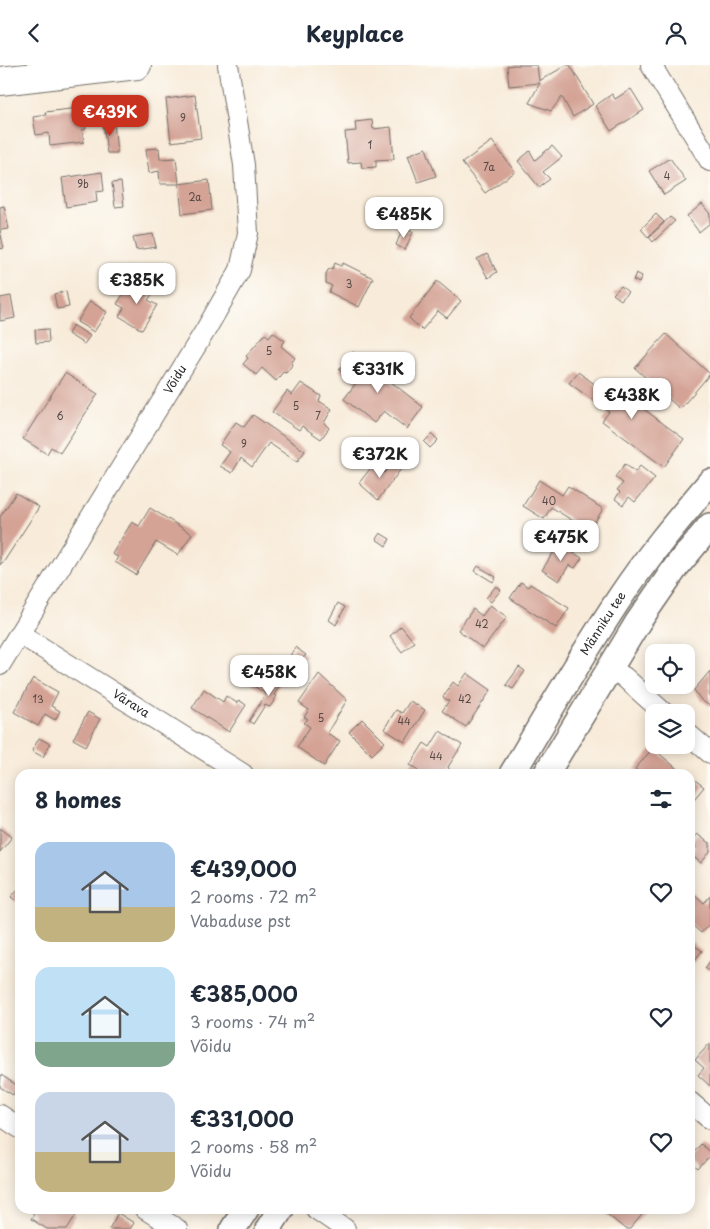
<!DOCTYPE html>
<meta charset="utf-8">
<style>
:root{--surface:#fff;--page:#f6f6f7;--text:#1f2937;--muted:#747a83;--accent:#c8321e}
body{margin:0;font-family:"Playpen Sans",sans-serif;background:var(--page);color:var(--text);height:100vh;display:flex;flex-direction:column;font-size:19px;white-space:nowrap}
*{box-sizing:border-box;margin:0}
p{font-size:16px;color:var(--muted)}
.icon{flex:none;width:28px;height:28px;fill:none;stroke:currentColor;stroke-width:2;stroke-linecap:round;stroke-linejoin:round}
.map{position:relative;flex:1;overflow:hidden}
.drawer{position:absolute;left:15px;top:704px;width:680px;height:445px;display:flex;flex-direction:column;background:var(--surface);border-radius:15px;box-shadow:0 2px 12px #0003}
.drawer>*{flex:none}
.tools{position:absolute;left:645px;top:579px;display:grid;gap:10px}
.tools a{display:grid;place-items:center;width:50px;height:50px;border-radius:10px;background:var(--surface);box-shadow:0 2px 12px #0003;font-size:25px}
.price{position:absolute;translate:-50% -42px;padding:0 11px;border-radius:10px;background:#fff;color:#222;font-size:16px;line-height:32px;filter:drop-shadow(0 1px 2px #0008)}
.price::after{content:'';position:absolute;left:50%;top:30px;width:15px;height:11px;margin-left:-8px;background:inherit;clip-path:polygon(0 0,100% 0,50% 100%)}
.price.active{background:var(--accent);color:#fff}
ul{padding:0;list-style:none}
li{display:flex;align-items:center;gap:15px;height:125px;padding:0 20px}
li span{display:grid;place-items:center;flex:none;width:140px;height:100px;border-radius:15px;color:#555}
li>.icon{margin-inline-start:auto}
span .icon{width:60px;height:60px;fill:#fffc;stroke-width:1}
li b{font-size:21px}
h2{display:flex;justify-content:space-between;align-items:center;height:60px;padding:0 20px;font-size:21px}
header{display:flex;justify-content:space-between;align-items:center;height:65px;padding:0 20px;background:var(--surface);font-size:22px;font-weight:700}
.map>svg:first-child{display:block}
.building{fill:#d4a395}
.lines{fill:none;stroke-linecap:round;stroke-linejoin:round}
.minor-casing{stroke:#736e68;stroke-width:22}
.tertiary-casing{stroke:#736e68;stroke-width:28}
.trunk-casing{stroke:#736e68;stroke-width:30}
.minor{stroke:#fff;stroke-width:20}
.tertiary{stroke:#fff;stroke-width:25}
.trunk{stroke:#fff;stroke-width:28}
.labels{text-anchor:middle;stroke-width:5;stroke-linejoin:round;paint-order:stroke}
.number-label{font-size:10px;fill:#554946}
.street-label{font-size:12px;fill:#2b2b2b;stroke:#fdfcf7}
</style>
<header><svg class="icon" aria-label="back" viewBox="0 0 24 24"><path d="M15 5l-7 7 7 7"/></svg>Keyplace<svg class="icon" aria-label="person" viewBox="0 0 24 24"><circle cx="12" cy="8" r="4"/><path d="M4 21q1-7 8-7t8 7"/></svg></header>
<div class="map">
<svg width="710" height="1164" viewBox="0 0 710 1164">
<rect width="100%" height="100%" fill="#fdfcf7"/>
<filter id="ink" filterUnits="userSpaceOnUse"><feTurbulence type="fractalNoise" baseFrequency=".02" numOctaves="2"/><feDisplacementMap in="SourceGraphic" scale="10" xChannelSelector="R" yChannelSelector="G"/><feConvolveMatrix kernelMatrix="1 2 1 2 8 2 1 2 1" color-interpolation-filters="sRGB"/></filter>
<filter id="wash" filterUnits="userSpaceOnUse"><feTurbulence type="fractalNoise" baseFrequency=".0096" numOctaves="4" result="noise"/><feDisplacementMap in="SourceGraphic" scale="20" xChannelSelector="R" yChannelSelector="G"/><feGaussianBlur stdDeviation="1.12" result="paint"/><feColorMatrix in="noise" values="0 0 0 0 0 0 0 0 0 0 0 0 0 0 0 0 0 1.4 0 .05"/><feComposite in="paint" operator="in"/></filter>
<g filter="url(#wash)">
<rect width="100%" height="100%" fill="#f8ebd9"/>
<g id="blocks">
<g class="building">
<polygon points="513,0 537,0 539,16 567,0 570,0 593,39 573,52 562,32 551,46 529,38 540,18 509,21 507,1"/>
<polygon points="631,24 644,45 611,66 595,41 612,29 615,34"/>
<polygon points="195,30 201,73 171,77 166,34"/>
<polygon points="79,43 79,46 84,45 86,64 82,65 84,77 50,81 49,68 36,70 33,52 46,50 45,47"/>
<polygon points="372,55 373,64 391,62 394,94 376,95 376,102 362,103 361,97 348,98 345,67 356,66 355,57"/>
<polygon points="114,56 117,88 107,88 103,57"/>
<polygon points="492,76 515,107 485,128 462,98"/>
<polygon points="552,81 562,92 543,107 550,114 539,122 518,96 530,86 535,95"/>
<polygon points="159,83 160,94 176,93 179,119 160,119 159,106 149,108 146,84"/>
<polygon points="426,83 436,111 418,117 408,90"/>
<polygon points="670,93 686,116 664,130 649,106"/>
<polygon points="102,107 104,126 96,127 97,137 66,142 62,113"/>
<polygon points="209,115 212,145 182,149 179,119"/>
<polygon points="121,117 124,141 115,142 112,118"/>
<polygon points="702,139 710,149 710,158 699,167 687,151"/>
<polygon points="4,141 9,164 0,165 0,142"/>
<polygon points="656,149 664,157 648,172 641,164"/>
<polygon points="670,152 675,156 653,177 649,172"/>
<polygon points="403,163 413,167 405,185 396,180"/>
<polygon points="0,166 4,183 0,184"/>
<polygon points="153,169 156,182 136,185 133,172"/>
<polygon points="487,189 497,207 488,213 477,194"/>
<polygon points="335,198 341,201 343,198 373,213 359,242 329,227 332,221 326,218 326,209 328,205 333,203"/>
<polygon points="636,208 642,211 639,218 633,215"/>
<polygon points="132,215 153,228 148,235 157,240 142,265 119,251 124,243 117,239"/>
<polygon points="437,216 461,236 447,253 438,246 422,265 409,253"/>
<polygon points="621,221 628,227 621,235 613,229"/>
<polygon points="66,226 69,242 57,244 54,229"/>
<polygon points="11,231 15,253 0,256 0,233"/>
<polygon points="90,236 107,247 94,267 77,257"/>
<polygon points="73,260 90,271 84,279 68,269"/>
<polygon points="48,264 49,277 36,278 35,265"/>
<polygon points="273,267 285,276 281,281 295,293 291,298 293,299 286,308 283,307 276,316 262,303 256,310 243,299 248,293 246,291 265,269 269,272"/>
<polygon points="666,269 710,309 680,344 635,303"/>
<polygon points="353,287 423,342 407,364 384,346 374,358 344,334 356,318 339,305"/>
<polygon points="578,307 600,323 606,316 684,374 664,402 602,356 609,347 569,318"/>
<polygon points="65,308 98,329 60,388 51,382 47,389 23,374"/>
<polygon points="301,318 321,331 319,336 332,344 324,358 329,363 321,374 302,361 299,365 272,347 287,326 292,330"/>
<polygon points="253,350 305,386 297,397 269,378 252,402 241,393 232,408 220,401 230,387 220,380 228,368 236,357 244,362"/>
<polygon points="432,369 438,375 430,383 424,377"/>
<polygon points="396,394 404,400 378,435 359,418 373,400 384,408"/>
<polygon points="625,399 635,407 640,401 655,413 635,437 629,432 623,440 615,434 620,427 617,425 623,418 615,412"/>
<polygon points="539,415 562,430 568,421 603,444 589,466 551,442 544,454 523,441"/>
<polygon points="16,428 39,442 3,498 2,497 0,500 0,452"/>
<polygon points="150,443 192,469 178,490 156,477 136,510 115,497 118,492 112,489 132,457 139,461"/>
<polygon points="380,468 390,474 386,481 376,474"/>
<polygon points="559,479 582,493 575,503 569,500 559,516 542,505"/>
<polygon points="478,501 496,512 493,517 475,506"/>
<polygon points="521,517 528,522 530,519 569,543 556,563 510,533"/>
<polygon points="496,521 501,525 491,537 486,533"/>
<polygon points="338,538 345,542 336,560 329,555"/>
<polygon points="490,540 507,552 483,584 458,565 473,544 482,551"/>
<polygon points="401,561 414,577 402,587 390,571"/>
<polygon points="295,582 306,590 302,594 295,596 289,593"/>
<polygon points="250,597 275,612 265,628 240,613"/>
<polygon points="519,602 525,606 513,624 506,620"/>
<polygon points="710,606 710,641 701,635 694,625"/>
<polygon points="279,608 287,614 284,620 281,618 274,630 277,631 270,642 265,640 253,659 249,656"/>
<polygon points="467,608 491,625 466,662 442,646 449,636 443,632 453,617 458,621"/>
<polygon points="319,609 347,635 327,668 340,676 324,701 297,682 310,662 304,658 308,654 304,652 309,645 299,638"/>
<polygon points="33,613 58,627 51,641 60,646 55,655 45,649 38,661 14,647"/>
<polygon points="204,624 223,637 226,631 237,638 239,635 246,640 229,667 192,643"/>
<polygon points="410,636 425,645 405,677 384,664 396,645 402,648"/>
<polygon points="88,647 100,654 86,681 73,674"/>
<polygon points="362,654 385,677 372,690 349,667"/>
<polygon points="440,666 462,680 448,702 452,709 420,709 417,706 418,704 410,700 424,678 430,682"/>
<polygon points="39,673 50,679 43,692 32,686"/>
<polygon points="653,683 683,709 641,709 635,704"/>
<polygon points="690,711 704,722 690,739"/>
<polygon points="0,763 12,772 0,787"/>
<polygon points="697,769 709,778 710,777 710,787 701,798 690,789 696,782 690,777"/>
<polygon points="20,822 20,839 11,832"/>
<polygon points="690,825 704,838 710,831 710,858 701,868 690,858"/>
<polygon points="690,877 702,886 693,897 690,895"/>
<polygon points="710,896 710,907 705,903"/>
<polygon points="710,978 710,1021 698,1010 704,1003 695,995"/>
<polygon points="1,1010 18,1021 13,1030 0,1022"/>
<polygon points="701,1079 710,1087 710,1091 698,1104 690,1097 690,1092"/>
<polygon points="28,1144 67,1144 76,1150 67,1164 47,1164 31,1154 34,1149"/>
<polygon points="601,1144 644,1144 646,1145 630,1164 625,1164"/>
<polygon points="118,1148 134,1158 130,1164 109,1164"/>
</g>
</g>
</g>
<g filter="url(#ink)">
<use href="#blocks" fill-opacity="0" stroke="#736e68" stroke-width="1"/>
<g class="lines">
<g class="minor-casing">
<g id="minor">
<polyline points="651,0 710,96"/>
<path id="s1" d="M20 569 243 709"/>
<path id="s2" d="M0 600 205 266 240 205 248 168 244 100 228 0"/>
<polyline points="609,603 624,612 664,648"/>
<polyline points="686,667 710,688"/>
<polyline points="690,1037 710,1054"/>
<polyline points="0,1050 20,1063"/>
<polyline points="145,1144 177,1164"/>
<polyline points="316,1144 345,1164"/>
</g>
</g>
<g class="tertiary-casing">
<g id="tertiary">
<path id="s3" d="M512 709C547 650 581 591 619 534 646 493 678 455 710 417"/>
<polyline points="546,709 638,557 676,502 710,461"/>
<polyline points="233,1164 246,1144"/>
<polyline points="268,1164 281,1144"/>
</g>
</g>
<g class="trunk-casing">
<polyline id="trunk" points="0,16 137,0"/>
</g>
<use href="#minor" class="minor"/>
<use href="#tertiary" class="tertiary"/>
<use href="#trunk" class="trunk"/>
</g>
</g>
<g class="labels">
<g class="number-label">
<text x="183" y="57">9</text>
<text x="370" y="84">1</text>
<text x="489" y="106">7a</text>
<text x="667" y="115">4</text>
<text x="83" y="123">9b</text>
<text x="195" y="136">2a</text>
<text x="349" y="223">3</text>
<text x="269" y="290">5</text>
<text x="296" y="345">5</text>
<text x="60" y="355">6</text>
<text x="318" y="355">7</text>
<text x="244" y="383">9</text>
<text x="549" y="440">40</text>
<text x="482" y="563">42</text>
<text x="38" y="638">13</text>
<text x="465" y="638">42</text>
<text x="321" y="657">5</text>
<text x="404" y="660">44</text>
<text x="436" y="695">44</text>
</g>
<g class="street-label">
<text dy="4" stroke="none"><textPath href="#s2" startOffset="335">Võidu</textPath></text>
<text dy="4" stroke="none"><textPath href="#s3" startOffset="176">Männiku tee</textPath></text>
<text dy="4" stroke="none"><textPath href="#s1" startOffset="131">Värava</textPath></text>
</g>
</g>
</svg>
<div class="tools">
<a><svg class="icon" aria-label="locate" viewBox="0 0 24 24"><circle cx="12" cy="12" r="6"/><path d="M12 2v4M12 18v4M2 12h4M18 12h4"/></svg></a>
<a><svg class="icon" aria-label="layers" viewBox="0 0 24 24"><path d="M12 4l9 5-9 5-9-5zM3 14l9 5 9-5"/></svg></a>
</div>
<b class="price active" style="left:110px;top:72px">€439K</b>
<b class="price" style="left:404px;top:174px">€485K</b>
<b class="price" style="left:137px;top:240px">€385K</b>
<b class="price" style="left:378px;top:329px">€331K</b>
<b class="price" style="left:632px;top:355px">€438K</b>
<b class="price" style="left:380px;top:414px">€372K</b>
<b class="price" style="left:561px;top:497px">€475K</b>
<b class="price" style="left:269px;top:632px">€458K</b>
<section class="drawer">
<h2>8 homes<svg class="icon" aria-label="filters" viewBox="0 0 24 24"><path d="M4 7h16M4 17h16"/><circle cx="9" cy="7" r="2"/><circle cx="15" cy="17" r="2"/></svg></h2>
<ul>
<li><span style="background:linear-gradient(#a9c7e8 65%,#c2b280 0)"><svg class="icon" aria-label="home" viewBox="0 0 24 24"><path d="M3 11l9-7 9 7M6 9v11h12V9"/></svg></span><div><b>€439,000</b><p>2 rooms · 72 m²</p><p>Vabaduse pst</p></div><svg class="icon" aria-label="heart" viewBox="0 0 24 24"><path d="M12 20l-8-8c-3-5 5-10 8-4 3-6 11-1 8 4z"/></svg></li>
<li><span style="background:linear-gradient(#bfe0f5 75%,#7fa58c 0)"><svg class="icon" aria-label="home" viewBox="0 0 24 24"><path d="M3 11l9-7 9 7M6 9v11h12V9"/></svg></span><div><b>€385,000</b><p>3 rooms · 74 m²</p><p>Võidu</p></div><svg class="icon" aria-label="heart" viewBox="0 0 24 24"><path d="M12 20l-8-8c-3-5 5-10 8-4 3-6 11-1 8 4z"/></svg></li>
<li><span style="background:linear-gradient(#c9d6e8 60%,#c2b280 0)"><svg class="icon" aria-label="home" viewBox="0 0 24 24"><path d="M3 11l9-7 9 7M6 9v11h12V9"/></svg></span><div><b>€331,000</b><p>2 rooms · 58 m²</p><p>Võidu</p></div><svg class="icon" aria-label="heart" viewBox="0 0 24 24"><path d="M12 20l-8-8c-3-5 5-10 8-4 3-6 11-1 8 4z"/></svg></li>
</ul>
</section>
</div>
